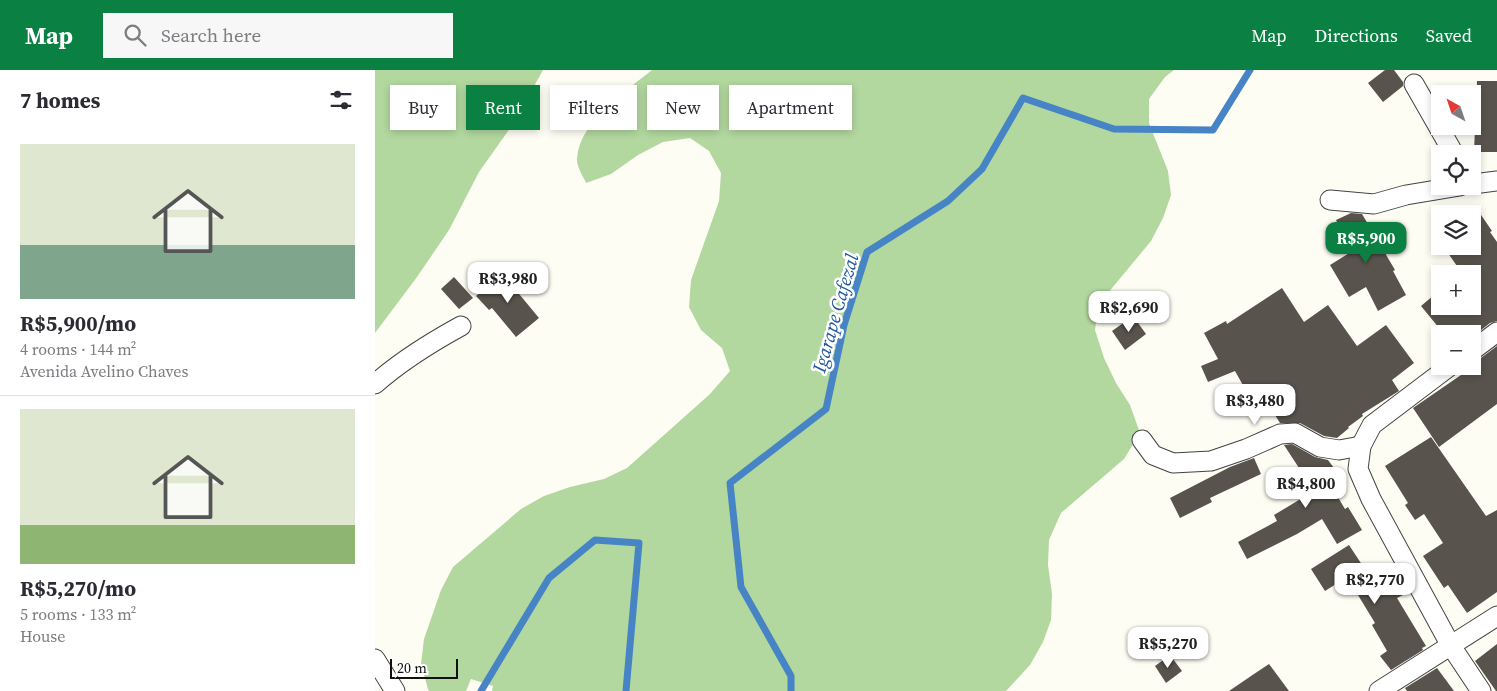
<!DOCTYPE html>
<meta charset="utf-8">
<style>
:root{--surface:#fff;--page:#f7f7f7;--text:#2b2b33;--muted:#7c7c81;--line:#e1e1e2;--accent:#0b8043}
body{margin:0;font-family:"Source Serif 4",serif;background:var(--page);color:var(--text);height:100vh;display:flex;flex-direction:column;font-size:19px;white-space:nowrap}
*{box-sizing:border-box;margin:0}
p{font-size:16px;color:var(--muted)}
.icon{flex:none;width:28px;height:28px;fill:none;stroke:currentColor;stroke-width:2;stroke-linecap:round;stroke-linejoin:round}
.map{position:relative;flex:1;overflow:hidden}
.panel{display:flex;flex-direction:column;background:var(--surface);width:375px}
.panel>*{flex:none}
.top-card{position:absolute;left:15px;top:15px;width:475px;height:45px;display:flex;gap:10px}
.needle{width:32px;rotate:320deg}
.buttons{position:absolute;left:1056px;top:15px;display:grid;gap:10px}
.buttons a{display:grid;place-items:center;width:50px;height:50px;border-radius:0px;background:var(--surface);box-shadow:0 2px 8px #0003;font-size:25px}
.scale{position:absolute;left:15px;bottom:12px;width:68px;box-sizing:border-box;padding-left:5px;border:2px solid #101010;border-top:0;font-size:14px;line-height:18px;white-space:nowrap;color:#101010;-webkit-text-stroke:4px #fff;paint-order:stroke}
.price{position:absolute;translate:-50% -42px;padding:0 11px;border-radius:10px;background:#fff;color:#222;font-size:16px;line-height:32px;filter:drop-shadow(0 1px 2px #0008)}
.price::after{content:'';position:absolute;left:50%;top:30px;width:15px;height:11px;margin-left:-8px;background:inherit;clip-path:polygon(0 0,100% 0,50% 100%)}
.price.active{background:var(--accent);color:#fff}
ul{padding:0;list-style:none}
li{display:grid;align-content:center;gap:10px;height:265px;padding:0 20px}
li+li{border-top:1px solid var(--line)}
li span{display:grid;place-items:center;height:155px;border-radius:0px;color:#555}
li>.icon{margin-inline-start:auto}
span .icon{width:90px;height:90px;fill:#fffc;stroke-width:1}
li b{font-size:21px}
h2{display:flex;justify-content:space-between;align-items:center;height:60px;padding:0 20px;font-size:21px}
.tag{padding:0 18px;border-radius:0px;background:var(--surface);box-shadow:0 2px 8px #0003;font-size:18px;line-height:45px}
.tag.active{background:var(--accent);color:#fff}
header{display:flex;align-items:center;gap:30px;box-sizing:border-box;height:70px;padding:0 25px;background:var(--accent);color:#fff}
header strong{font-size:24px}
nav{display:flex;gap:28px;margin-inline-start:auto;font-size:18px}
.search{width:350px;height:45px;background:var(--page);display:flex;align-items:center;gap:12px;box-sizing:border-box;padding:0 18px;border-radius:0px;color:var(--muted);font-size:19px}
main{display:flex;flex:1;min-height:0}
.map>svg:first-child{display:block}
.forest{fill:#b2d79f}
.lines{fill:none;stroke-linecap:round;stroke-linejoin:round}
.stream{stroke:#4784c5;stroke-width:7}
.building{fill:#58534d}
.minor-casing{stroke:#434343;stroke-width:21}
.minor{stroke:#fff;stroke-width:19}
.labels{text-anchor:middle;stroke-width:5;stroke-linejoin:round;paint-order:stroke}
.water-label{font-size:19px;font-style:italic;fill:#20579b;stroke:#fff}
</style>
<header>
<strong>Map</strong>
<div class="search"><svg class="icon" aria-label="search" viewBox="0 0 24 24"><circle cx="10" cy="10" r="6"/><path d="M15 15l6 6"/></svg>Search here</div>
<nav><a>Map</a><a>Directions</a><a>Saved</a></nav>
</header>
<main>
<section class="panel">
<h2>7 homes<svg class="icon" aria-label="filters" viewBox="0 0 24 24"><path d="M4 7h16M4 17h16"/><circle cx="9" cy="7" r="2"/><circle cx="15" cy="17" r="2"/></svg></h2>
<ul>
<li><span style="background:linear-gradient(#dfe7d0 65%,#7fa58c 0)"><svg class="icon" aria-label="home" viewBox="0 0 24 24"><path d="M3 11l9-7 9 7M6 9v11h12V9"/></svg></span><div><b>R$5,900/mo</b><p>4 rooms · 144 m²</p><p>Avenida Avelino Chaves</p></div></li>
<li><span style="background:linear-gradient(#dfe7d0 75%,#8fb573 0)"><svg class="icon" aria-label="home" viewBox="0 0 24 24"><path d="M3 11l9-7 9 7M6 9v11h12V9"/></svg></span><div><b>R$5,270/mo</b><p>5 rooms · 133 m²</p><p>House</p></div></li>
</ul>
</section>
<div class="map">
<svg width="1122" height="621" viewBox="0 0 1122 621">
<rect width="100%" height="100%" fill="#fefdf4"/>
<g class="forest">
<polygon points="0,0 168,0 138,54 104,102 74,160 42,207 0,263"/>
<path d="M277 0H799L790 7 774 29V53L793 101 796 125 788 148 776 171 723 235 720 260 729 288 741 313 755 335 765 363 749 389 686 443 674 470 673 495 677 524 676 550 668 572 655 595 631 621H117L118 616 96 609 91 621H54L53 619 46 594 49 569 66 520 78 497 146 439 169 426 195 417 229 409 252 398 335 324 355 301 347 278 326 260 314 237 316 210 344 131 346 103 334 81 315 68 288 72 263 85 236 104 211 113C208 106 201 96 202 88 205 51 250 22 277 0Z"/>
</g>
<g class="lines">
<g class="stream">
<polyline points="106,621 174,508 220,470 264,473 251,621"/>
<polyline points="416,621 416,606 366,517 355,413 451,339 469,255 492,182 573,131 607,99 648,28 739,59 838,60 875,0"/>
</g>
</g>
<g class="building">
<polygon points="1010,0 1019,0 1028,12 1028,16 1008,32 993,13"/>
<polygon points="1102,11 1122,11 1122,82 1099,82"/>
<polygon points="1100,136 1117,161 1115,162 1122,172 1122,251 1115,253 1101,264 1069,264 1046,236 1065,220 1065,236 1098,236 1098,204 1080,204 1077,199 1082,196 1068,176 1098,176 1098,144 1089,144"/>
<polygon points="976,143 987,144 1020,200 1018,201 1031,225 1003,241 991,217 974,227 955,195 976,182 961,150"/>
<polygon points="130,201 143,216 140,219 164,248 141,267 117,238 114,240 101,226"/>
<polygon points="79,207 98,228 84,239 66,219"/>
<polygon points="907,218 929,252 953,235 982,276 1011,255 1039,293 1017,310 1024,321 987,344 988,346 973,357 974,358 962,368 949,366 925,353 905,353 890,329 879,335 860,301 833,312 826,296 843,289 829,263 851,251 852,254"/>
<polygon points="758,246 771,264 750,280 737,261"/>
<polygon points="1122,276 1122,334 1064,377 1038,338 1086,305 1085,304 1095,296 1098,296 1098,294"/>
<polygon points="1056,367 1111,446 1122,440 1122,522 1092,543 1073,515 1069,518 1048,486 1068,473 1049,444 1040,450 1030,435 1033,433 1010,396"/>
<polygon points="917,374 940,387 953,390 962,402 952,409 970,439 973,437 987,460 962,474 947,449 922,464 872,489 863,472 902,451 899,445 939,421 909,375"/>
<polygon points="879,388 886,404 835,428 837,432 805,448 795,428 855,397"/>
<polygon points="974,475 1001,516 1017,507 1028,525 1022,528 1051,576 1047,578 1048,580 1016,600 1005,586 1012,581 997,555 1000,553 972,507 950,521 936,499"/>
<polygon points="1122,574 1122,621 1121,621 1100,591"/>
<polygon points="795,585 807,601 791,613 780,596"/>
<polygon points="894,594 914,621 854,621 879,604"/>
<polygon points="1062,598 1079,621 1032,621 1030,618"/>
</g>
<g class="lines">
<g class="minor-casing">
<g id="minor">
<polyline points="1039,14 1079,84"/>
<polyline points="1098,114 1122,111"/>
<polyline points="955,130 999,134 1031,125 1085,116"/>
<polyline points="1098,280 1122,262"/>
<polyline points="1075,296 997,355 986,376 983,399 996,429 1076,576 1106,621"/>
<path d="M0 314C27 290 55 273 86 256"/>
<polyline points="767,370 778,385 798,393 836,391 871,379 905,364 920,363 945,377 964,380 986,376"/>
<polyline points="0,589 20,621"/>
<polyline points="1004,621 1122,546"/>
</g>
</g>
<use href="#minor" class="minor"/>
</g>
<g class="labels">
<g class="water-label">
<text transform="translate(460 243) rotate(-74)" y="7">Igarape Cafezal</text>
</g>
</g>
</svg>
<div class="buttons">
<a><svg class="needle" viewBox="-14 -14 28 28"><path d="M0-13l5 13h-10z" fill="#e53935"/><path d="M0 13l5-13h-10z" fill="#7c7c81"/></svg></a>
<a><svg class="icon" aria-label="locate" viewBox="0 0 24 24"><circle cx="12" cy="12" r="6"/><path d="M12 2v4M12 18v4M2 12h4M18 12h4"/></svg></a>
<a><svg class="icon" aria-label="layers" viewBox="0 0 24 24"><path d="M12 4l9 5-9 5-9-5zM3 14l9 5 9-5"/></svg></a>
<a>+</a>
<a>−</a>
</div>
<div class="scale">20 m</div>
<b class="price active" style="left:991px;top:194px">R$5,900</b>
<b class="price" style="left:133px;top:234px">R$3,980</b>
<b class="price" style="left:754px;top:263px">R$2,690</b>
<b class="price" style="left:880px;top:356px">R$3,480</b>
<b class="price" style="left:931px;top:439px">R$4,800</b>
<b class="price" style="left:1000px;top:535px">R$2,770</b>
<b class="price" style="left:793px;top:599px">R$5,270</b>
<div class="top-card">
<a class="tag">Buy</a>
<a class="tag active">Rent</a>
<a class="tag">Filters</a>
<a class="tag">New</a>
<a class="tag">Apartment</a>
</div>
</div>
</main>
